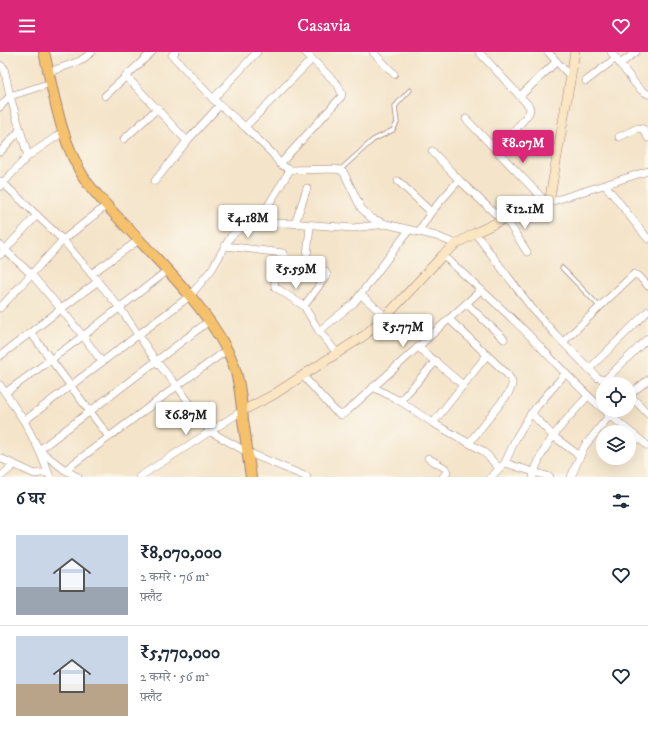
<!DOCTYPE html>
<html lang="hi">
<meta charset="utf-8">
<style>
:root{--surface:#fff;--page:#f2f2f3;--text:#1f2937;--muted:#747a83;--line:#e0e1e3;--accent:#db2777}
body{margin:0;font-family:"IM FELL DW Pica","Noto Serif Devanagari",serif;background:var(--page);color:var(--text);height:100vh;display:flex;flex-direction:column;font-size:15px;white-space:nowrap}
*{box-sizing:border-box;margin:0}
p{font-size:13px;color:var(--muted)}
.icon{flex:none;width:22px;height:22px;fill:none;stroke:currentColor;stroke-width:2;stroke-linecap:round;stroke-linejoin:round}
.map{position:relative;height:425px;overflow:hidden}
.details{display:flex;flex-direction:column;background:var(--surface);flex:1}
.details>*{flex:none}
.controls{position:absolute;left:596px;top:325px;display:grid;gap:8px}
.controls a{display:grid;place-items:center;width:40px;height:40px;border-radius:50%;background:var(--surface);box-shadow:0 4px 16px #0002;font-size:20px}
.price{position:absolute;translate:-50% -34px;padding:0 9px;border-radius:4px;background:#fff;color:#222;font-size:13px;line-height:26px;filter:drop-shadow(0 1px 2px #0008)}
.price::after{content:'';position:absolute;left:50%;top:24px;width:12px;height:9px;margin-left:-6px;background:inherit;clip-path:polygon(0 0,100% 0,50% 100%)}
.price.current{background:var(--accent);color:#fff}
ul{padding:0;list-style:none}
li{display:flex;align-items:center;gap:12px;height:100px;padding:0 16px}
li+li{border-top:1px solid var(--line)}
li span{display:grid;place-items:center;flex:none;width:112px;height:80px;border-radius:0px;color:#555}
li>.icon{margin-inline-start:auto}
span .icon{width:48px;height:48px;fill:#fffc;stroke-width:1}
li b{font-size:17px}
h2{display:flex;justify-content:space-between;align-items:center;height:48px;padding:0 16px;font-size:17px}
header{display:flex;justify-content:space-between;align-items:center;height:52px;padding:0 16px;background:var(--accent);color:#fff;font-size:18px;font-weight:600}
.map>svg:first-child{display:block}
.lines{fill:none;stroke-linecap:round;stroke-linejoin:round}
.lane-casing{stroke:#9f827a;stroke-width:5}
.street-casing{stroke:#9f827a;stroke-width:8}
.secondary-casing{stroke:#9f827a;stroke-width:10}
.primary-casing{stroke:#9f827a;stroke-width:12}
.lane{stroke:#fff;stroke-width:3.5}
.street{stroke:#fff;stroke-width:7}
.secondary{stroke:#fbe6c4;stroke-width:9}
.primary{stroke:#f5c16b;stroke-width:10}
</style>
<header><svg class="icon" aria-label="menu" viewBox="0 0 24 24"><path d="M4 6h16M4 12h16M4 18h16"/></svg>Casavia<svg class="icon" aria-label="heart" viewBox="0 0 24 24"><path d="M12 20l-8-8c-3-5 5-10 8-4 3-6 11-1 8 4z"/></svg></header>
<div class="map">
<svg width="648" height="425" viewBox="0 0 648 425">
<rect width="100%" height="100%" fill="#fbf7ec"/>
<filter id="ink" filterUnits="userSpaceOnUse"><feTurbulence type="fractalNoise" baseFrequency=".025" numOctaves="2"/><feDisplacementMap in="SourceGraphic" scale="8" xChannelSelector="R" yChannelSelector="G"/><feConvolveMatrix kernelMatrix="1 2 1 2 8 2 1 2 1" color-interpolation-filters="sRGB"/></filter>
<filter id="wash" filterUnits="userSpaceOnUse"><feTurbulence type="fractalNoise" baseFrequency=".012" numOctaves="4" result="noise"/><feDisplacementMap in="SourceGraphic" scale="16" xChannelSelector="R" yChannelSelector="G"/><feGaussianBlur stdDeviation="0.9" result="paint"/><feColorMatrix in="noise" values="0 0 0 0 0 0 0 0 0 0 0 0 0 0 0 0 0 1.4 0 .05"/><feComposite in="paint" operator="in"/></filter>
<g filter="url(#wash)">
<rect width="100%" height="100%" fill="#f4e4c9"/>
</g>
<g filter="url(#ink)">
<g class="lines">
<g class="lane-casing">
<g id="lane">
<polyline points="340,118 373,88 393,78 397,71 395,55 397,52 410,38"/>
<polyline points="562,216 600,255"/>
</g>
</g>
<g class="street-casing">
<g id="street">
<polyline points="175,0 172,3 213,47 245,75 272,101 280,112 290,118 335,117 340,118 344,121 361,156 371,166 386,172 436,184 456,192"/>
<polyline points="373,0 394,22"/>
<polyline points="479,0 529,54 530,57 529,61 498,100"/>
<polyline points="548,0 570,24"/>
<polyline points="611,0 637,34 641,38 648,42"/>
<polyline points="620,12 636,0"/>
<polyline points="0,13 4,16 10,44 51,31"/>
<polyline points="49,20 80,9 92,0"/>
<polyline points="126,24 187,89"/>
<polyline points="586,29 616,6"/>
<polyline points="105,44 152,0"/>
<polyline points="520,44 556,10"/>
<polyline points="213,47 257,0"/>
<polyline points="0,55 10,44 28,104 3,131 0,129"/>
<polyline points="466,67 547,151 648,119"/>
<polyline points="245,75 312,7"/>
<polyline points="619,85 638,76 643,77 648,86"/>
<polyline points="124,87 158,56"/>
<polyline points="432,99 459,128 502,168"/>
<polyline points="0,100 20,78"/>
<polyline points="28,104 63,80"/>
<polyline points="280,112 341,45 342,42 338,33 305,0"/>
<polyline points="155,129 187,89 220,53"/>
<polyline points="398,129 431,160"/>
<polyline points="606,134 648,187"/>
<polyline points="0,135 3,131 63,188 0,256"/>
<polyline points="107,153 63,188 120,256 156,309 177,334 227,298"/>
<polyline points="506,167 527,200"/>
<polyline points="295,172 307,136"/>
<polyline points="256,173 290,118"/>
<polyline points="419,179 431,160 459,128"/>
<polyline points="475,181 531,255 556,283 598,326 605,328 607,326 648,286"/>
<polyline points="0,193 32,223 61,257 0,304"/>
<path d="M225 194 283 201 284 205C279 214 273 225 275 235L304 254 319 279 337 301"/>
<polyline points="0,203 37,163"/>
<path d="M443 203C472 230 502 256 530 284 554 309 577 335 603 357"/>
<polyline points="167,219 83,284 102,310 190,244 212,217 231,184 241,176 247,174 265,172 290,171 353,176 386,172"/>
<polyline points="91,222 139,188"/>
<polyline points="361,243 385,264"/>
<polyline points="467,252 504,287"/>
<polyline points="304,254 327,223 325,219 310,217 306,213 310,174"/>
<path d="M449 267 505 320C514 330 514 331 508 342L469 391"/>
<polyline points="319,279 354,251 409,178"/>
<polyline points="31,281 109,385"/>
<polyline points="563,290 634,222 639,224 648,234"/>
<polyline points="418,295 481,238"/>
<polyline points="589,317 648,259"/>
<polyline points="303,324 334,358 341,363 345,361 418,295 463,333"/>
<polyline points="0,333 24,369 39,398 65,418 177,334 211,380 247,400 307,425"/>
<polyline points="373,335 400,349 433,371 483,399 500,417"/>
<polyline points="5,341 83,284 61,257 97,230"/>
<polyline points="629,342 648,362"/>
<polyline points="629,343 648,328"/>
<polyline points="400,349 436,309"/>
<polyline points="531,361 553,384 580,404"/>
<polyline points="607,361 648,394"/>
<polyline points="24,369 102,310"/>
<polyline points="433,371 487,303"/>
<polyline points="0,406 35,422 48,420 50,425"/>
<polyline points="428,406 445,416 447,420 443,425"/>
<polyline points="505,411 550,425"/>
<polyline points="65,418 78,425"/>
<polyline points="48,420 39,398 209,269"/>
<polyline points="0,425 14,413"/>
<polyline points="139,425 242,359"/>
<polyline points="491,425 505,411 516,386 528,366 538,353 565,322"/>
<path d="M533 425C541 393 566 368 588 344"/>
<polyline points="571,425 584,395 614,358"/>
</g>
</g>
<g class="secondary-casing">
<polyline id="secondary" points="242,359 273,343 365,283 392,258 443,203 456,192 475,181 502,168 547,151 550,145 575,0"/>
</g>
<g class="primary-casing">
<path id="primary" d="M44 0C54 43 61 91 86 129 97 144 111 158 124 172 160 211 202 250 227 298 239 320 241 344 243 368 246 387 248 406 251 425"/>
</g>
<use href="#lane" class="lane"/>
<use href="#street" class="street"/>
<use href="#secondary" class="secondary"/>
<use href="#primary" class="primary"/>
</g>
</g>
</svg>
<div class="controls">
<a><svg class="icon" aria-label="locate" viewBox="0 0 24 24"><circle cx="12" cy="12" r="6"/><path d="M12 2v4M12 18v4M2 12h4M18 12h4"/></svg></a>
<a><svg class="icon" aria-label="layers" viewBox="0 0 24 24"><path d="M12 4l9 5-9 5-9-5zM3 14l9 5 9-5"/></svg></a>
</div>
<b class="price current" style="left:523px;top:112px">₹8.07M</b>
<b class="price" style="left:525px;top:178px">₹12.1M</b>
<b class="price" style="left:248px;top:187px">₹4.18M</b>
<b class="price" style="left:296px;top:238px">₹5.59M</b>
<b class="price" style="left:403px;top:296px">₹5.77M</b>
<b class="price" style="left:186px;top:384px">₹6.87M</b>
</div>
<section class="details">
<h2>6 घर<svg class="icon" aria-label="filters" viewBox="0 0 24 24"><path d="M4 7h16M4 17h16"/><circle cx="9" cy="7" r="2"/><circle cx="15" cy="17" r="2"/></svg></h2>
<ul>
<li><span style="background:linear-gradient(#c9d6e8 65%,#9aa5b1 0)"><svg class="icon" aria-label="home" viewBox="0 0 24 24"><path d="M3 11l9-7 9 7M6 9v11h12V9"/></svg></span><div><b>₹8,070,000</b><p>2 कमरे · 76 m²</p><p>फ़्लैट</p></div><svg class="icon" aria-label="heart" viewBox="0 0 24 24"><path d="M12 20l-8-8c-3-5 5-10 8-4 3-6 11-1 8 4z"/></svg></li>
<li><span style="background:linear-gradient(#c9d6e8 60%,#b9a48a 0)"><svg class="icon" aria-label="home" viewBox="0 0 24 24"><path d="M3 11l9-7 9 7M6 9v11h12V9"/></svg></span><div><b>₹5,770,000</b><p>2 कमरे · 56 m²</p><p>फ़्लैट</p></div><svg class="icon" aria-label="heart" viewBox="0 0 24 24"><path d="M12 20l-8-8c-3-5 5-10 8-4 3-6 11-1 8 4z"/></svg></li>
</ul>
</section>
